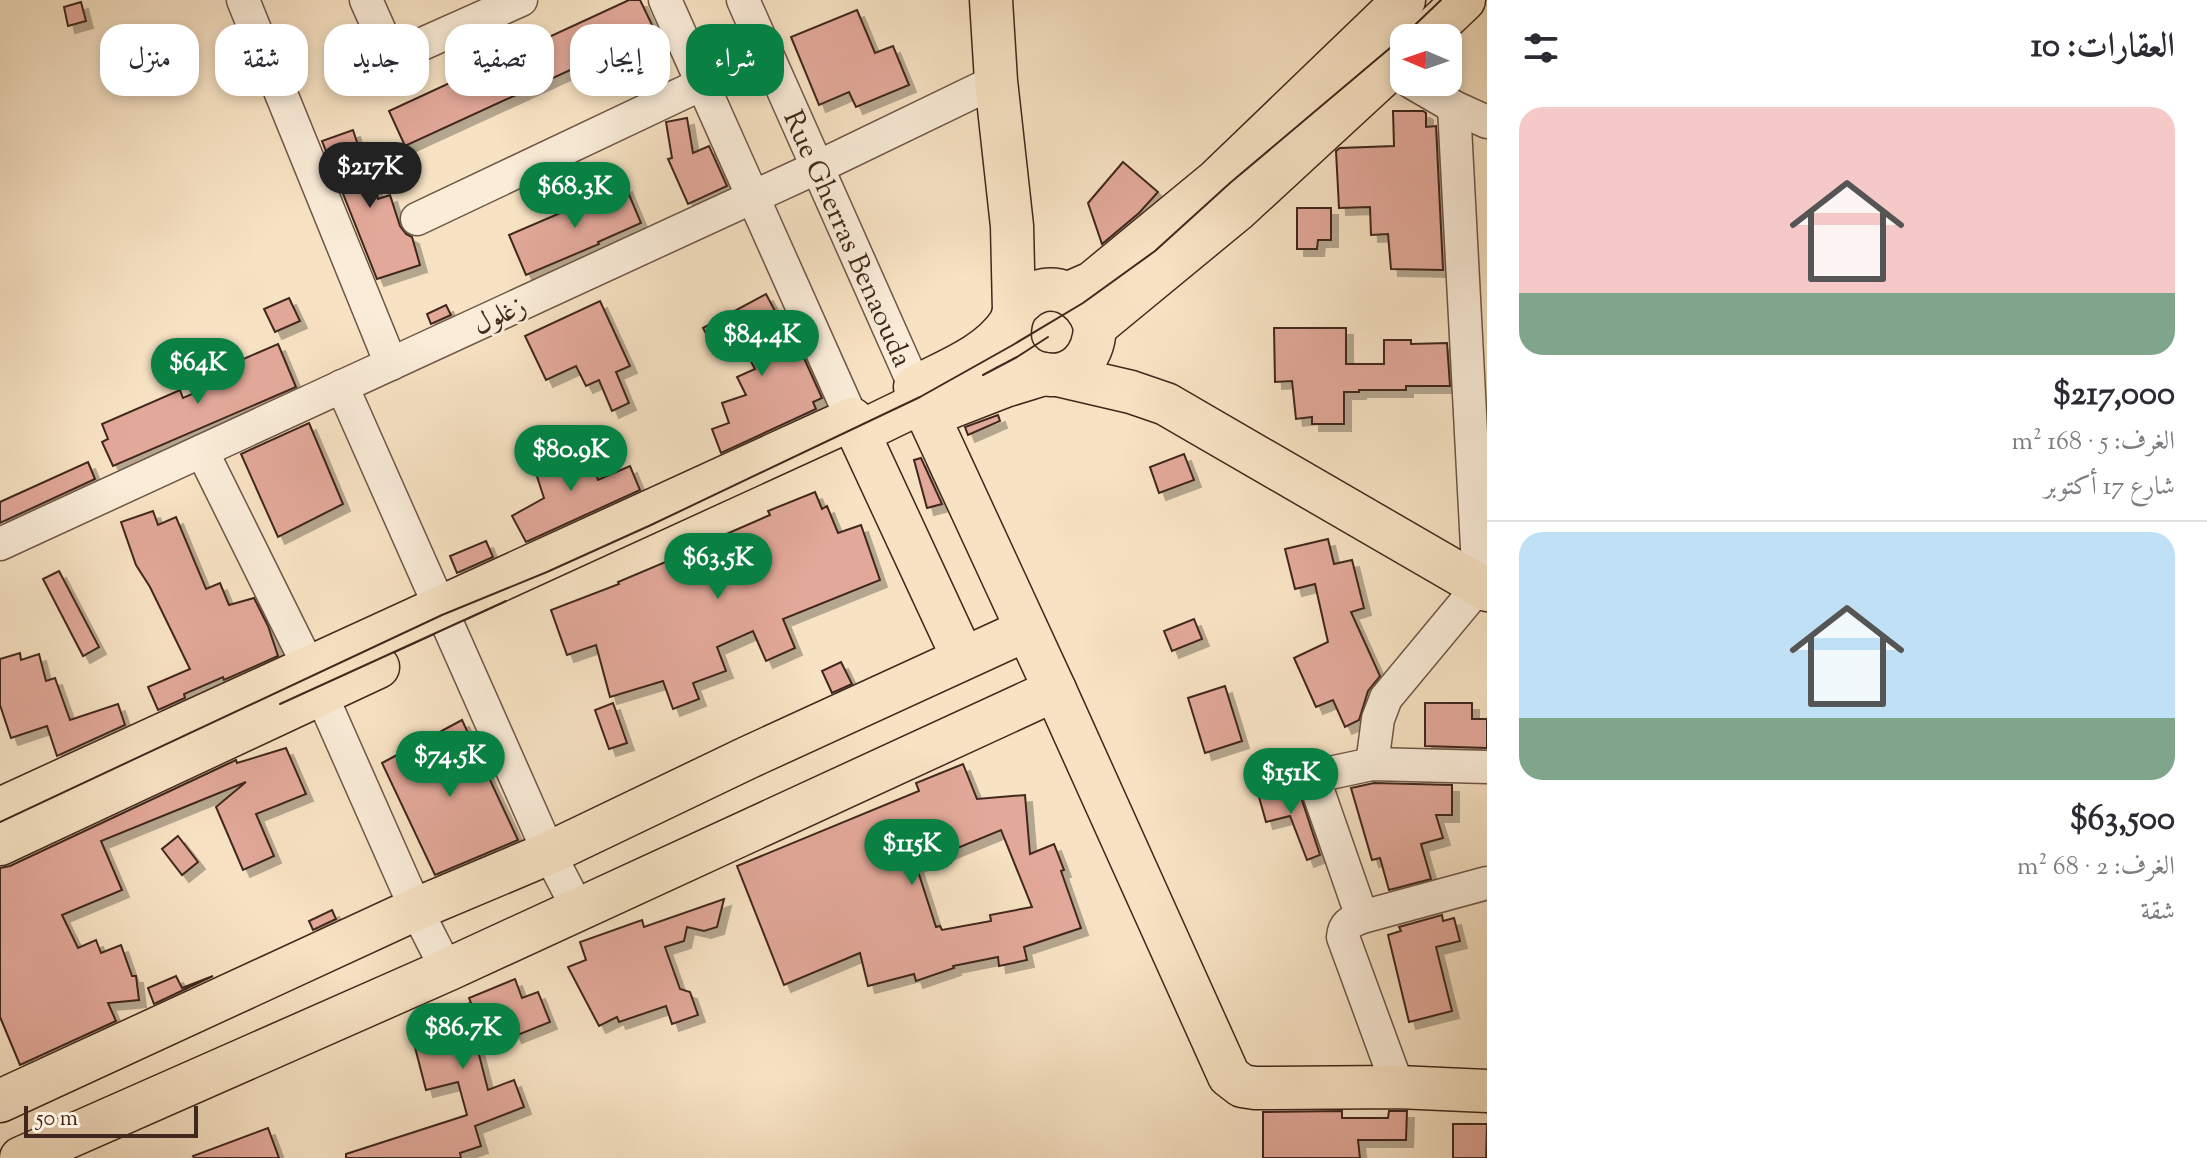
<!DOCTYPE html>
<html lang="ar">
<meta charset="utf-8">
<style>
:root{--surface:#fff;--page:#f7f7f7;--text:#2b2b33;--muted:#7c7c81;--line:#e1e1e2;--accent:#0b8043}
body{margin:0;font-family:"Sorts Mill Goudy",Amiri,serif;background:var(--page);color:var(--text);direction:rtl;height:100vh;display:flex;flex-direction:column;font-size:30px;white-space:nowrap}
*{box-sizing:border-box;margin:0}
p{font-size:26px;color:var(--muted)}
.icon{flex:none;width:44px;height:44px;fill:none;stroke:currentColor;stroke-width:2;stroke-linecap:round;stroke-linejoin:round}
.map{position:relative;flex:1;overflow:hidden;direction:ltr}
.panel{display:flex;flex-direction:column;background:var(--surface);width:720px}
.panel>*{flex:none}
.guide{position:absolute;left:24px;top:24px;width:760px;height:72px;direction:rtl;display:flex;gap:16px}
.needle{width:52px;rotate:272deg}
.controls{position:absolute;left:1390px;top:24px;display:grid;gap:16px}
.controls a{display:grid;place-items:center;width:72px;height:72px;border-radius:16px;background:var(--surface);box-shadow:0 4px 12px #0003;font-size:40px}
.scale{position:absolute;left:24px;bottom:20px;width:174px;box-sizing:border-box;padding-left:8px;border:4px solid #40281c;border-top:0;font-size:22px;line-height:28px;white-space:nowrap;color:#40281c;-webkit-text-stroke:6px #faecd8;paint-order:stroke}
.price{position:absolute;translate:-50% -68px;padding:0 18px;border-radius:28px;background:var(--accent);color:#fff;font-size:26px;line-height:52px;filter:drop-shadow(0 2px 4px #0008)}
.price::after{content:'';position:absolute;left:50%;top:48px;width:24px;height:18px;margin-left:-12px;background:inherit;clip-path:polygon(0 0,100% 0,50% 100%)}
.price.selected{background:#222;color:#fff}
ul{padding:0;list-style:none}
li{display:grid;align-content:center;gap:16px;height:424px;padding:0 32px}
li+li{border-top:2px solid var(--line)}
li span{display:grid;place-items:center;height:248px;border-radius:24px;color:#555}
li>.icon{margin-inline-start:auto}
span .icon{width:144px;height:144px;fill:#fffc;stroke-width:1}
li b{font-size:34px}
h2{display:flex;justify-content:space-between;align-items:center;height:96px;padding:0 32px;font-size:34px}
.pill{padding:0 28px;border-radius:24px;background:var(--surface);box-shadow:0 4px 12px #0003;font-size:28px;line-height:72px}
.pill.selected{background:var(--accent);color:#fff}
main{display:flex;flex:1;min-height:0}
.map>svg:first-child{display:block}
.building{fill:#e2a899;stroke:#40281c;stroke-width:2;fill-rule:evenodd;filter:url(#shadow)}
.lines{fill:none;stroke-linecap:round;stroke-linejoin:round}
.minor-casing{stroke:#6e5646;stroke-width:35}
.major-casing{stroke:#40281c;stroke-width:45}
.minor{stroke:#faecd8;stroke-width:32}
.major{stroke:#f7e2c3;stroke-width:42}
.tram{stroke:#40281c;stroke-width:2}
.labels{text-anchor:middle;stroke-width:6;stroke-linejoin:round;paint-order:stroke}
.street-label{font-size:28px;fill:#40281c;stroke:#faecd8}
</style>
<main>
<section class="panel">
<h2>العقارات: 10<svg class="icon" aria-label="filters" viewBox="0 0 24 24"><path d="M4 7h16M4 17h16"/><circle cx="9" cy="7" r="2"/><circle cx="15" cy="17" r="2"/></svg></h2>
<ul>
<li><span style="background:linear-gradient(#f6c9c9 75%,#7fa58c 0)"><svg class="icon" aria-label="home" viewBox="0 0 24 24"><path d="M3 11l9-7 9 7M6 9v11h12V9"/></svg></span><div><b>$217,000</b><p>الغرف: 5 · 168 m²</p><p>شارع 17 أكتوبر</p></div></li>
<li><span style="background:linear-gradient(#bfe0f5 75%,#7fa58c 0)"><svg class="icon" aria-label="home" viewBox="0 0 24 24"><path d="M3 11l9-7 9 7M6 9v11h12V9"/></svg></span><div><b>$63,500</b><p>الغرف: 2 · 68 m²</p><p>شقة</p></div></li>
</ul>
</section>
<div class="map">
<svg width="1487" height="1158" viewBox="0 0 1487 1158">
<defs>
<filter id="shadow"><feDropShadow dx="7" dy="7" stdDeviation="0" flood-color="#0004"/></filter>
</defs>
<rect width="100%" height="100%" fill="#f7e2c3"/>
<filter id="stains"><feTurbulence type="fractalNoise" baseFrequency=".0025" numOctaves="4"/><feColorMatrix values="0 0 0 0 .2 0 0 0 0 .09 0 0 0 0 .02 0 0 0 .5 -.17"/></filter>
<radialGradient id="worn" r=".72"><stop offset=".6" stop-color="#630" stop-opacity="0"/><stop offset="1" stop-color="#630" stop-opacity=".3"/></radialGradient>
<g class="building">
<polygon points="629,0 640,0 655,31 405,146 389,111"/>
<polygon points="81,2 86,21 68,26 64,7"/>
<polygon points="857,10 875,53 893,46 909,85 856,107 849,92 819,105 791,37"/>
<polygon points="1393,111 1423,111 1426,113 1426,127 1436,126 1443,270 1391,269 1388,234 1371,235 1370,207 1339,208 1336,151 1340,148 1394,146"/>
<polygon points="687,118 693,153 709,146 727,186 688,204 668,159 672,158 666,122"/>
<polygon points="353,130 371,185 374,184 378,199 390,195 400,226 406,234 412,237 420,265 377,279 322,141"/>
<polygon points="1123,162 1158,192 1139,213 1102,244 1088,203"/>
<polygon points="625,185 641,223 598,242 599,244 526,275 509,235"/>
<polygon points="1297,208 1331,208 1331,240 1318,240 1317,249 1297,249"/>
<polygon points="766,294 775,311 763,319 783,355 799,347 822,398 813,402 816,409 721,453 712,429 729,423 722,403 746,395 737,377 755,369 736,334 713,347 703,328"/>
<polygon points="289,298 300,321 275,332 264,309"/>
<polygon points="600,301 630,366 616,372 629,403 612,411 599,380 586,386 576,366 546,380 525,336"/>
<polygon points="446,305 451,315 431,324 427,314"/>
<polygon points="1274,328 1346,328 1346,364 1384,364 1384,340 1411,340 1411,344 1447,343 1450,386 1406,386 1406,390 1359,390 1359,392 1344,392 1344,424 1312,424 1312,417 1296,419 1292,381 1275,382"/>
<polygon points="278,344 296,387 113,466 102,442 108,439 102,424 180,390 183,398 222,381 218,370"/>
<polygon points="998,415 1000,421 968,435 965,427"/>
<polygon points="309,423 343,504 278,537 241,454"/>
<polygon points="553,451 556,461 589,451 598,480 630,466 640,490 526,542 512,516 544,498 531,458"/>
<polygon points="1184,454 1194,480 1159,493 1150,467"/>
<polygon points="921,458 942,504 927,508 914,460"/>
<polygon points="88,462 95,479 0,523 0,502"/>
<polygon points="815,492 822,509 827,506 838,533 861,525 880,580 783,619 795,648 766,661 753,631 717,647 726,671 693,683 699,699 673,709 663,681 610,697 596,645 567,655 551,610 619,584 618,582 670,560 673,568 729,546 724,535 770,515 768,511"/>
<polygon points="153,511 158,525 176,517 206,589 220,583 229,605 254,598 268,626 278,656 224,680 223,677 184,694 185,698 158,710 148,687 190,669 150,587 136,565 121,522"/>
<polygon points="1328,539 1334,564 1352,560 1364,608 1351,612 1380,676 1368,691 1359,720 1345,727 1333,700 1316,707 1294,658 1328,642 1315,584 1295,589 1285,549"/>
<polygon points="486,541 493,557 457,573 450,556"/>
<polygon points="59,571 99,647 83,656 43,579"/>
<polygon points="1194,619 1202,639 1172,651 1164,631"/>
<polygon points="20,653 21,660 39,654 46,681 55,678 70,720 118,704 125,725 57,756 47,726 11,738 0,705 0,659"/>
<polygon points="841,662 852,684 832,693 822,671"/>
<polygon points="1225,686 1242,741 1205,753 1188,698"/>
<polygon points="613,703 627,743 609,749 595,710"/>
<polygon points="1425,703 1472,703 1472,719 1487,719 1487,748 1425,746"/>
<polygon points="462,720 518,840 435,875 382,763"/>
<polygon points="286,748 306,794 256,814 274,856 243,870 216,807 246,782 101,841 122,890 62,915 78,948 96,940 101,953 121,945 132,976 136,976 139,1000 108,1003 116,1021 20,1065 0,1017 0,868 10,866 236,760 237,763"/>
<path d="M963 764 977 799 1025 795 1030 854 1054 844 1064 870 1061 871 1081 928 1024 947 1027 960 999 966 998 957 953 966 954 968 916 981 914 974 868 986 860 953 784 985 737 866 919 791 916 783ZM1001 830 1032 907 990 915 991 921 942 930 940 926 936 927 916 865Z"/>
<polygon points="1374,783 1452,785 1452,815 1436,815 1443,838 1421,844 1431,879 1389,890 1380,858 1372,860 1351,788"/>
<polygon points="1297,785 1320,855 1307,860 1290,816 1266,822 1259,797"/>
<polygon points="178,836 198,862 182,875 162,849"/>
<polygon points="724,899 717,927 704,931 687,927 684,941 665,947 680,989 690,992 698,1015 672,1024 666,1006 619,1022 617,1017 599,1026 568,967 586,960 580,942 642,920 644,927"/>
<polygon points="332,910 336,919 313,930 309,921"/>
<polygon points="1442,915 1443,921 1454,918 1460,941 1436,947 1452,1011 1409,1022 1388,935 1401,931 1399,927"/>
<polygon points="176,976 182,988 213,976 154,1004 148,988"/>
<polygon points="515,979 522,998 538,992 550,1022 515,1036 510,1025 475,1039 488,1090 514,1080 524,1107 475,1126 481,1146 460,1153 461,1158 346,1158 346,1154 467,1115 458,1082 426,1090 409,1024 435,1017 434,1013 471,1003 469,998"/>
<polygon points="1342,1111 1342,1118 1388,1118 1389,1111 1407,1111 1406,1140 1358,1140 1360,1158 1263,1158 1263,1112"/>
<polygon points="1453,1124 1487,1124 1486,1158 1453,1158"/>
<polygon points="268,1128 279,1158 194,1158 193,1156"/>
</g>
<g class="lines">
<g class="minor-casing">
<g id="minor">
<polyline points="243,0 391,364"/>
<polyline points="366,0 383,38 413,48 521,0"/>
<polyline points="665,0 852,419"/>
<polyline points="743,0 915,387"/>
<polyline points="1411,82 1454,107 1487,122"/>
<polyline points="417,219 702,84"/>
<polyline points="342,386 549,853 578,909"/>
<polyline points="202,451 309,667 416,909 447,970"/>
<polyline points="0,544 818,167 996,81"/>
<polyline points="1372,764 1378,719 1386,698 1479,586 1454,107"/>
<polyline points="1362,917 1317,788 1316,781 1320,775 1372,764 1487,767"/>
<path d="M1398 1087 1343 937C1344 924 1350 922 1362 917L1487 883"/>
</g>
</g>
<g class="major-casing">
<g id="major">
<polyline points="991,0 996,81 1012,226 1014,312"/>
<polyline points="1424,38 1464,0"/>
<polyline points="1069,293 1092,283 1217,180 1404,0"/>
<path d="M1010 323C989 355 948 370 915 387L1055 690 1229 1076 1242 1086 1255 1088 1398 1087 1487 1091"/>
<path d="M1095 327C1087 295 1050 276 1023 301 1015 307 1011 318 1010 328 1003 384 1092 397 1095 327L1237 210 1404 56"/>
<polyline points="1058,375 1131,392 1166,404 1487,590"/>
<polyline points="928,416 1005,386 1044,374"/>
<polyline points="858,433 922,402"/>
<polyline points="0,809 852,419 963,658"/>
<polyline points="0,844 378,667"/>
<polyline points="0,1101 416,909 549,853 747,758 1026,630"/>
<polyline points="21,1158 447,970 1055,690"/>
</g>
</g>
<use href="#minor" class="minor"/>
<use href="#major" class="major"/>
<g class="tram">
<polyline points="983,375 1017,357 1048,337"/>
<polyline points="280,704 506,601"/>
<polyline points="0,822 442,615 547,572 651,525 920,397 1011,346 1083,303 1155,251 1230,183 1396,43 1441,0"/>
</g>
</g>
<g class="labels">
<g class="street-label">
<text transform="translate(849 238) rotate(66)" y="10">Rue Gherras Benaouda</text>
<text transform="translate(499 314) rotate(-25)" y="10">زغلول</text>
</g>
</g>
<rect width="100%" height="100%" filter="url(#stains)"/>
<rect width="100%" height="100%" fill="url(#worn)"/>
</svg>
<div class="controls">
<a><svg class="needle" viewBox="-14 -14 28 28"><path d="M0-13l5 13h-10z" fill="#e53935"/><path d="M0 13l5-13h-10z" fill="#7c7c81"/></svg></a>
</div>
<div class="scale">50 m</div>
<b class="price selected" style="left:370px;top:210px">$217K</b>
<b class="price" style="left:575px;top:230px">$68.3K</b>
<b class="price" style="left:762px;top:378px">$84.4K</b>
<b class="price" style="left:198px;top:406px">$64K</b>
<b class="price" style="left:571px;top:493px">$80.9K</b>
<b class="price" style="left:718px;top:601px">$63.5K</b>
<b class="price" style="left:450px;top:799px">$74.5K</b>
<b class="price" style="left:1291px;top:816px">$151K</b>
<b class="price" style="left:912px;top:887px">$115K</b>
<b class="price" style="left:463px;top:1071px">$86.7K</b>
<div class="guide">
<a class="pill selected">شراء</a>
<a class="pill">إيجار</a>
<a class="pill">تصفية</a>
<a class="pill">جديد</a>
<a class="pill">شقة</a>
<a class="pill">منزل</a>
</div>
</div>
</main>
